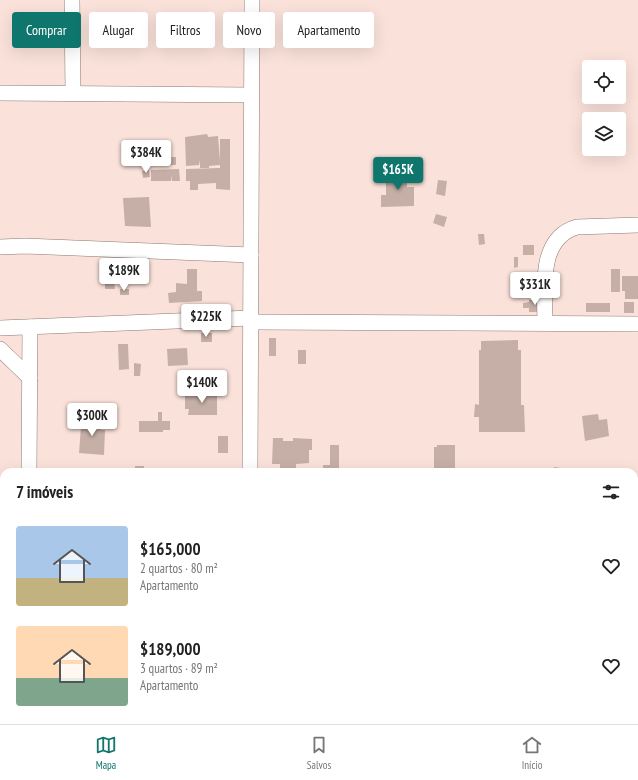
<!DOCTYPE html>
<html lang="pt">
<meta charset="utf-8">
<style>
:root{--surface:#fff;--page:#f6f6f6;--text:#222;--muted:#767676;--line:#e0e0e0;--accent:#0f766e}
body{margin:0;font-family:"PT Sans Narrow",sans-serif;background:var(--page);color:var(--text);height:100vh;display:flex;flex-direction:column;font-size:15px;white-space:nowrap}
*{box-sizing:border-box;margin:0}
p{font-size:13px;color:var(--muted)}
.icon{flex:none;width:22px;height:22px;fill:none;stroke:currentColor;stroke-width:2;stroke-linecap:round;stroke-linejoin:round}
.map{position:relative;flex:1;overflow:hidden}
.drawer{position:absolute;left:0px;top:468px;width:638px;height:256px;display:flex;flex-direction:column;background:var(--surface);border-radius:12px 12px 0 0;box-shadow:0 4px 16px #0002}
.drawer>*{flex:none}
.banner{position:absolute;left:12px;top:12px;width:400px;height:36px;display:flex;gap:8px}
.fabs{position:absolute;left:582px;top:60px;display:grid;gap:8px}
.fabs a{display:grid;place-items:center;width:44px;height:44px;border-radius:4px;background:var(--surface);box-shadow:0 4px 16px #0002;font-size:20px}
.price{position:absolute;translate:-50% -34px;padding:0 9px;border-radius:4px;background:#fff;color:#222;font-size:13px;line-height:26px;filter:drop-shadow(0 1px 2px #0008)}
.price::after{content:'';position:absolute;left:50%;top:24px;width:12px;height:9px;margin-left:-6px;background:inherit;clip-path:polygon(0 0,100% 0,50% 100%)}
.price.selected{background:var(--accent);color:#fff}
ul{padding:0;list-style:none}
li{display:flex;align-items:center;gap:12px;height:100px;padding:0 16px}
li span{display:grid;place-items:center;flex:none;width:112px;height:80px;border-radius:4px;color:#555}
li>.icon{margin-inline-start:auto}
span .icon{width:48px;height:48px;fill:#fffc;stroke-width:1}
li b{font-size:17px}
h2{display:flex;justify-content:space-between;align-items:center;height:48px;padding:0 16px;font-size:17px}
.pill{padding:0 14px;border-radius:4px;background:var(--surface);box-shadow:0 4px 16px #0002;font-size:14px;line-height:36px}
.pill.selected{background:var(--accent);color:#fff}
.tab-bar{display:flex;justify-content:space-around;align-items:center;height:56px;border-top:1px solid var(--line);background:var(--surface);font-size:11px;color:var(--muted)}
.tab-bar a{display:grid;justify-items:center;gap:2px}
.tab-bar .selected{color:var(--accent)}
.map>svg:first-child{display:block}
.building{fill:#c5afa6}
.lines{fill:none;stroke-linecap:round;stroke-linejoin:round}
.minor-casing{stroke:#8d7870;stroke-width:16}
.minor{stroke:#fff;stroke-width:15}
</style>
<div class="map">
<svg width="638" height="724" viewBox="0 0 638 724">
<rect width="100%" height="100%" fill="#fae2da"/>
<g class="building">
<polygon points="207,134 208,137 218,136 220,161 220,139 230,139 230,190 216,189 216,183 198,184 198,190 190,190 190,181 186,181 186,169 220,168 220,165 209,166 209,159 209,168 200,168 200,160 199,165 186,166 185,137"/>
<rect x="153" y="156" width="4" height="10"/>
<rect x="158" y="157" width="18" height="8"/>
<polygon points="179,169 180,181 172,181 171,175 171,181 151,181 151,170"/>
<polygon points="149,170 150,177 143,178 142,171"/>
<polygon points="386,171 407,171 407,187 414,187 414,206 381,207 381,195 386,195"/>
<polygon points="438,180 447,181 445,196 436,194"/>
<polygon points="149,197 151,227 125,226 123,198"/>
<polygon points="436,214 447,217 444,227 433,223"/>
<polygon points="478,234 484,234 485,244 479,245"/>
<rect x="523" y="245" width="11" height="10"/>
<polygon points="514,257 518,257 518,267 514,268"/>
<polygon points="187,269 197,269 197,291 202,291 202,301 169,303 168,293 176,292 176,283 187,284"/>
<rect x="611" y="269" width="9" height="23"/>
<polygon points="622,276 638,276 638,299 625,299 625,291 622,291"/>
<polygon points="105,280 114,280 115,289 105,289"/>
<rect x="120" y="289" width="9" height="6"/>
<polygon points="529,300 544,300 544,312 529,312 529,308 523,308 523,303 529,302"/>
<rect x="624" y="302" width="10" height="11"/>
<rect x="586" y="303" width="24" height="9"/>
<rect x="201" y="333" width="11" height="9"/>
<rect x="269" y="338" width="7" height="18"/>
<polygon points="518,340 518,350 504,350 521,350 521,405 524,405 525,432 479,432 479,417 474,417 475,404 479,405 479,350 481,350 481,341"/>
<polygon points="118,344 128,344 129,369 119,370"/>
<polygon points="187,348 188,365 168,366 167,349"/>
<rect x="298" y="350" width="8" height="14"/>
<polygon points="134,363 141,364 140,376 134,376"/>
<polygon points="190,392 217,392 217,415 188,415 189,409 185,409 185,396 190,396"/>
<polygon points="158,412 162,412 162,421 170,421 170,430 163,430 163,432 139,432 139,421 158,421"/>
<polygon points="598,414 599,420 607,419 609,436 585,441 582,416"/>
<polygon points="85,416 102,418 101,430 105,430 104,455 79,453 81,427 84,428"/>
<rect x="218" y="436" width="10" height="17"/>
<polygon points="273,438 283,438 283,441 293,441 293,438 312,439 312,450 309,450 309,463 296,464 296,472 280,472 280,464 272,464"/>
<polygon points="330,445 339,445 339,472 323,472 323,465 330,465"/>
<polygon points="437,445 455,445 455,472 434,472 434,447 437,447"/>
<rect x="135" y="466" width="9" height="6"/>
<polygon points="554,467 581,471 581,472 554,472"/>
<polygon points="0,510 4,511 4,522 0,521"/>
<rect x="0" y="655" width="4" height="28"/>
<polygon points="0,693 4,693 4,720 23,720 23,724 0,724"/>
<polygon points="114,720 130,720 131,724 114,724"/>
<polygon points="193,720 208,720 208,722 193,723"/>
</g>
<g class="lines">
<g class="minor-casing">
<g id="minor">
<polyline points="72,0 73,93"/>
<polyline points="0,93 251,95"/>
<polyline points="0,247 25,246 251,255"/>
<polyline points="250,322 638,324"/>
<path d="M545 323C545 292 537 238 577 227L638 225"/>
<polyline points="0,328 251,318"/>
<polyline points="0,349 30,378"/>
<polyline points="29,472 30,327"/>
<polyline points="250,472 252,0"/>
<polyline points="0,580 4,580"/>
<polyline points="29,720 29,724"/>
<polyline points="249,724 249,720"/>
</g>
</g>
<use href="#minor" class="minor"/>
</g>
</svg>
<div class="fabs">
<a><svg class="icon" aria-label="locate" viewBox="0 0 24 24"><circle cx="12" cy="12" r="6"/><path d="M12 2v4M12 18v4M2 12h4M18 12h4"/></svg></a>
<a><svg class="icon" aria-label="layers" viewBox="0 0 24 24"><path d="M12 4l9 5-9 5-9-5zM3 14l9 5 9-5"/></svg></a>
</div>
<b class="price" style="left:146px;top:174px">$384K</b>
<b class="price selected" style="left:398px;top:191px">$165K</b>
<b class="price" style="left:124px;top:292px">$189K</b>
<b class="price" style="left:535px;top:306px">$331K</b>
<b class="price" style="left:206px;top:338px">$225K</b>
<b class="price" style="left:202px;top:404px">$140K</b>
<b class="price" style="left:92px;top:437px">$300K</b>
<div class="banner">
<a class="pill selected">Comprar</a>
<a class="pill">Alugar</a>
<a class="pill">Filtros</a>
<a class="pill">Novo</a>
<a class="pill">Apartamento</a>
</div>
<section class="drawer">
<h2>7 imóveis<svg class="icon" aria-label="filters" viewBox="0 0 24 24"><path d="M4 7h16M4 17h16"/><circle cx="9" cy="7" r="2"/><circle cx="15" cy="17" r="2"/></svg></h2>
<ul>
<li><span style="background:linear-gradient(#a9c7e8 65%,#c2b280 0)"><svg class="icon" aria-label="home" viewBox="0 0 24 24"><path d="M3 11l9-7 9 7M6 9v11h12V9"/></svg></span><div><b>$165,000</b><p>2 quartos · 80 m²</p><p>Apartamento</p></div><svg class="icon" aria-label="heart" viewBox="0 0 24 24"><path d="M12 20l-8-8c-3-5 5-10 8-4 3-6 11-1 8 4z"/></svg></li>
<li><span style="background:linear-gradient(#ffd9b3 65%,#7fa58c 0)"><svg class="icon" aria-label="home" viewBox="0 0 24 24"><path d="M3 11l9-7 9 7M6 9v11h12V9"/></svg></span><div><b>$189,000</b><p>3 quartos · 89 m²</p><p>Apartamento</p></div><svg class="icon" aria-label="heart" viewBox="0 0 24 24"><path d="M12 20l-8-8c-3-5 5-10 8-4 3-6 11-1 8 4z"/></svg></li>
</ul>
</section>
</div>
<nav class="tab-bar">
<a class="selected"><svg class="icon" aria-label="map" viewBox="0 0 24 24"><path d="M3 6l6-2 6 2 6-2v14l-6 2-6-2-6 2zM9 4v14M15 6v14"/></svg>Mapa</a>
<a><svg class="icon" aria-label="saved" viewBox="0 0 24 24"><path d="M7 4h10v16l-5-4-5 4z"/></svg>Salvos</a>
<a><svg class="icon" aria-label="home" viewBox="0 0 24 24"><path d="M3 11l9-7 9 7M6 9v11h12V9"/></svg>Início</a>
</nav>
